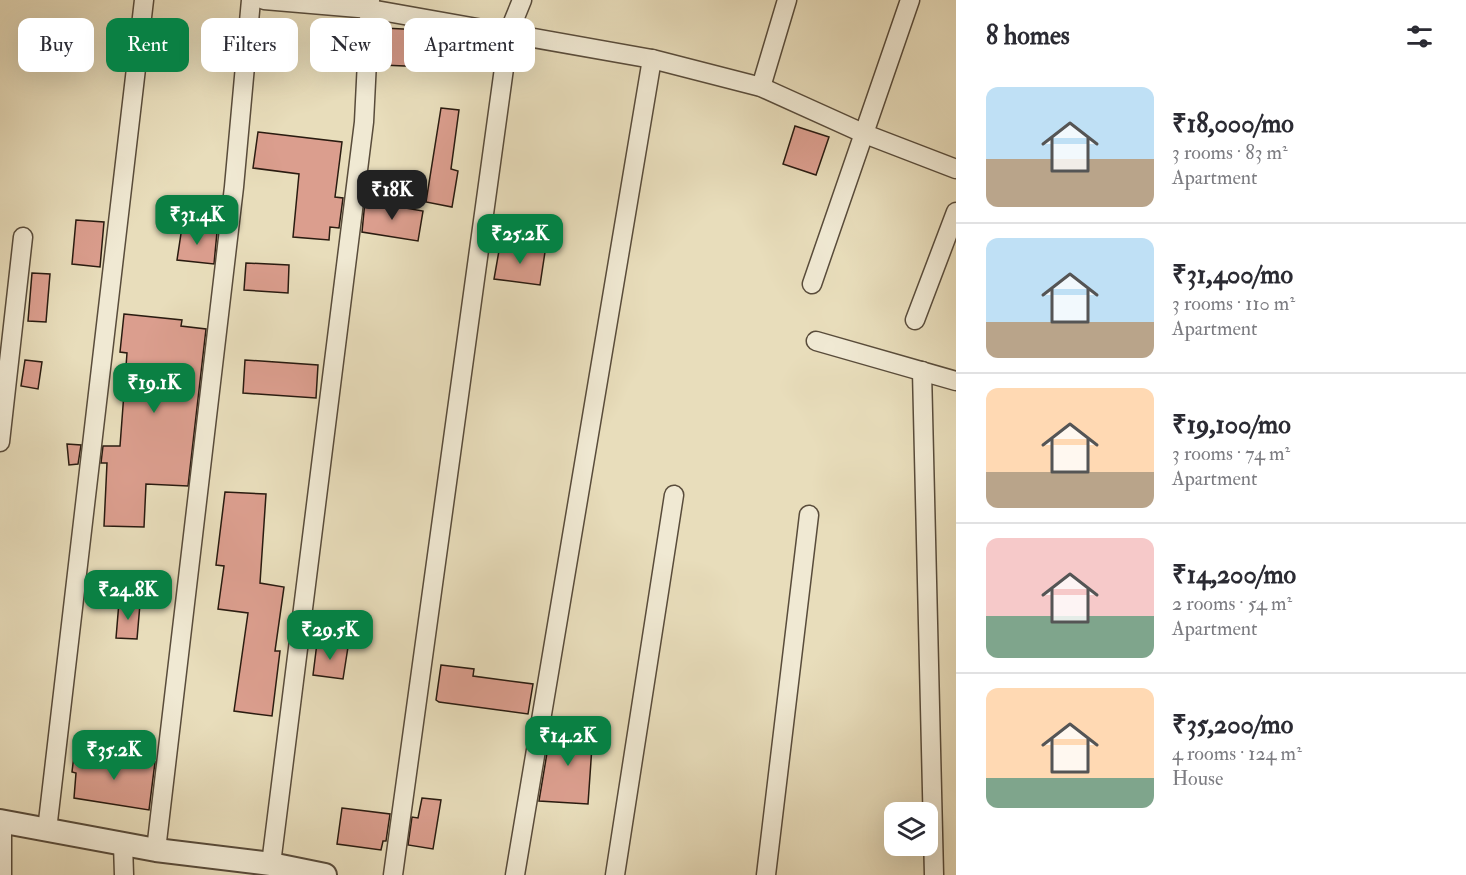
<!DOCTYPE html>
<meta charset="utf-8">
<style>
:root{--surface:#fff;--page:#f2f2f3;--text:#2b2b33;--muted:#7c7c81;--line:#e1e1e2;--accent:#0b8043}
body{margin:0;font-family:"IM FELL Double Pica",serif;background:var(--page);color:var(--text);height:100vh;display:flex;flex-direction:column;font-size:22px;white-space:nowrap}
*{box-sizing:border-box;margin:0}
p{font-size:20px;color:var(--muted)}
.icon{flex:none;width:33px;height:33px;fill:none;stroke:currentColor;stroke-width:2;stroke-linecap:round;stroke-linejoin:round}
.map{position:relative;flex:1;overflow:hidden}
.panel{display:flex;flex-direction:column;background:var(--surface);width:510px}
.panel>*{flex:none}
.banner{position:absolute;left:18px;top:18px;width:570px;height:54px;display:flex;gap:12px}
.tools{position:absolute;left:884px;top:802px;display:grid;gap:12px}
.tools a{display:grid;place-items:center;width:54px;height:54px;border-radius:12px;background:var(--surface);box-shadow:0 6px 24px #0002;font-size:30px}
.price{position:absolute;translate:-50% -51px;padding:0 14px;border-radius:12px;background:var(--accent);color:#fff;font-size:20px;line-height:39px;filter:drop-shadow(0 2px 3px #0008)}
.price::after{content:'';position:absolute;left:50%;top:36px;width:18px;height:14px;margin-left:-9px;background:inherit;clip-path:polygon(0 0,100% 0,50% 100%)}
.price.on{background:#222;color:#fff}
ul{padding:0;list-style:none}
li{display:flex;align-items:center;gap:18px;height:150px;padding:0 30px}
li+li{border-top:2px solid var(--line)}
li span{display:grid;place-items:center;flex:none;width:168px;height:120px;border-radius:12px;color:#555}
li>.icon{margin-inline-start:auto}
span .icon{width:72px;height:72px;fill:#fffc;stroke-width:1}
li b{font-size:26px}
h2{display:flex;justify-content:space-between;align-items:center;height:72px;padding:0 30px;font-size:26px}
.tag{padding:0 21px;border-radius:12px;background:var(--surface);box-shadow:0 6px 24px #0002;font-size:21px;line-height:54px}
.tag.on{background:var(--accent);color:#fff}
main{display:flex;flex:1;min-height:0}
.map>svg:first-child{display:block}
.building{fill:#db9e8e;stroke:#291b10;stroke-width:1.5}
.lines{fill:none;stroke-linecap:round;stroke-linejoin:round}
.minor-casing{stroke:#594c3b;stroke-width:21}
.tertiary-casing{stroke:#594c3b;stroke-width:26}
.minor{stroke:#f0e9d3;stroke-width:18}
.tertiary{stroke:#f0e9d3;stroke-width:22}
</style>
<main>
<div class="map">
<svg width="956" height="875" viewBox="0 0 956 875">
<rect width="100%" height="100%" fill="#e8ddbb"/>
<filter id="stains"><feTurbulence type="fractalNoise" baseFrequency=".00333" numOctaves="4"/><feColorMatrix values="0 0 0 0 .2 0 0 0 0 .09 0 0 0 0 .02 0 0 0 .5 -.17"/></filter>
<radialGradient id="worn" r=".72"><stop offset=".6" stop-color="#630" stop-opacity="0"/><stop offset="1" stop-color="#630" stop-opacity=".3"/></radialGradient>
<g class="building">
<polygon points="384,28 422,30 453,35 451,68 382,65"/>
<polygon points="441,108 459,110 451,169 458,171 452,207 426,202"/>
<polygon points="795,126 829,137 816,175 783,164"/>
<polygon points="258,132 342,142 335,197 343,198 339,228 330,227 329,240 293,237 299,174 253,168"/>
<polygon points="365,201 423,211 418,241 362,232"/>
<polygon points="76,220 104,222 100,267 72,264"/>
<polygon points="182,227 217,232 214,264 177,260"/>
<polygon points="500,245 545,252 540,285 494,279"/>
<polygon points="246,263 289,265 288,293 244,290"/>
<polygon points="32,273 50,274 46,322 28,321"/>
<polygon points="124,314 182,320 181,326 206,329 188,486 146,484 144,527 104,526 107,463 101,463 103,446 120,446 127,353 120,352"/>
<polygon points="25,360 42,362 38,389 21,386"/>
<polygon points="245,360 318,365 316,398 243,393"/>
<polygon points="67,444 81,445 78,464 69,465"/>
<polygon points="225,492 266,494 260,583 284,587 275,651 280,651 272,716 234,711 248,613 218,609 224,566 216,565"/>
<polygon points="119,602 140,604 137,639 116,638"/>
<polygon points="317,643 348,647 343,679 313,675"/>
<polygon points="441,665 474,669 473,676 533,684 528,714 439,702 436,700"/>
<polygon points="551,729 593,732 588,804 539,801"/>
<polygon points="74,755 155,762 149,810 74,798 76,773 72,772"/>
<polygon points="422,798 441,800 433,849 408,845 412,817 418,818"/>
<polygon points="342,808 390,814 386,841 383,841 381,850 337,844"/>
</g>
<g class="lines">
<g class="minor-casing">
<g id="minor">
<polyline points="264,0 370,9 652,59 761,87 865,134 956,169"/>
<polyline points="761,87 787,0"/>
<polyline points="812,284 910,0"/>
<polyline points="915,320 956,212"/>
<polyline points="816,341 956,381"/>
<polyline points="922,371 934,875"/>
<polyline points="0,442 23,237"/>
<polyline points="47,830 144,0"/>
<polyline points="123,844 124,875"/>
<polyline points="156,850 234,187 251,0"/>
<polyline points="271,864 364,122 370,0"/>
<polyline points="2,875 2,821"/>
<polyline points="393,875 509,32 522,0"/>
<polyline points="515,875 652,59"/>
<polyline points="615,875 674,495"/>
<polyline points="766,875 809,515"/>
</g>
</g>
<g class="tertiary-casing">
<polyline id="tertiary" points="0,821 156,850 271,864 325,875"/>
</g>
<use href="#minor" class="minor"/>
<use href="#tertiary" class="tertiary"/>
</g>
<rect width="100%" height="100%" filter="url(#stains)"/>
<rect width="100%" height="100%" fill="url(#worn)"/>
</svg>
<div class="tools">
<a><svg class="icon" aria-label="layers" viewBox="0 0 24 24"><path d="M12 4l9 5-9 5-9-5zM3 14l9 5 9-5"/></svg></a>
</div>
<b class="price on" style="left:392px;top:221px">₹18K</b>
<b class="price" style="left:197px;top:246px">₹31.4K</b>
<b class="price" style="left:520px;top:265px">₹25.2K</b>
<b class="price" style="left:154px;top:414px">₹19.1K</b>
<b class="price" style="left:128px;top:621px">₹24.8K</b>
<b class="price" style="left:330px;top:661px">₹29.5K</b>
<b class="price" style="left:568px;top:767px">₹14.2K</b>
<b class="price" style="left:114px;top:781px">₹35.2K</b>
<div class="banner">
<a class="tag">Buy</a>
<a class="tag on">Rent</a>
<a class="tag">Filters</a>
<a class="tag">New</a>
<a class="tag">Apartment</a>
</div>
</div>
<section class="panel">
<h2>8 homes<svg class="icon" aria-label="filters" viewBox="0 0 24 24"><path d="M4 7h16M4 17h16"/><circle cx="9" cy="7" r="2"/><circle cx="15" cy="17" r="2"/></svg></h2>
<ul>
<li><span style="background:linear-gradient(#bfe0f5 60%,#b9a48a 0)"><svg class="icon" aria-label="home" viewBox="0 0 24 24"><path d="M3 11l9-7 9 7M6 9v11h12V9"/></svg></span><div><b>₹18,000/mo</b><p>3 rooms · 83 m²</p><p>Apartment</p></div></li>
<li><span style="background:linear-gradient(#bfe0f5 70%,#b9a48a 0)"><svg class="icon" aria-label="home" viewBox="0 0 24 24"><path d="M3 11l9-7 9 7M6 9v11h12V9"/></svg></span><div><b>₹31,400/mo</b><p>3 rooms · 110 m²</p><p>Apartment</p></div></li>
<li><span style="background:linear-gradient(#ffd9b3 70%,#b9a48a 0)"><svg class="icon" aria-label="home" viewBox="0 0 24 24"><path d="M3 11l9-7 9 7M6 9v11h12V9"/></svg></span><div><b>₹19,100/mo</b><p>3 rooms · 74 m²</p><p>Apartment</p></div></li>
<li><span style="background:linear-gradient(#f6c9c9 65%,#7fa58c 0)"><svg class="icon" aria-label="home" viewBox="0 0 24 24"><path d="M3 11l9-7 9 7M6 9v11h12V9"/></svg></span><div><b>₹14,200/mo</b><p>2 rooms · 54 m²</p><p>Apartment</p></div></li>
<li><span style="background:linear-gradient(#ffd9b3 75%,#7fa58c 0)"><svg class="icon" aria-label="home" viewBox="0 0 24 24"><path d="M3 11l9-7 9 7M6 9v11h12V9"/></svg></span><div><b>₹35,200/mo</b><p>4 rooms · 124 m²</p><p>House</p></div></li>
</ul>
</section>
</main>
